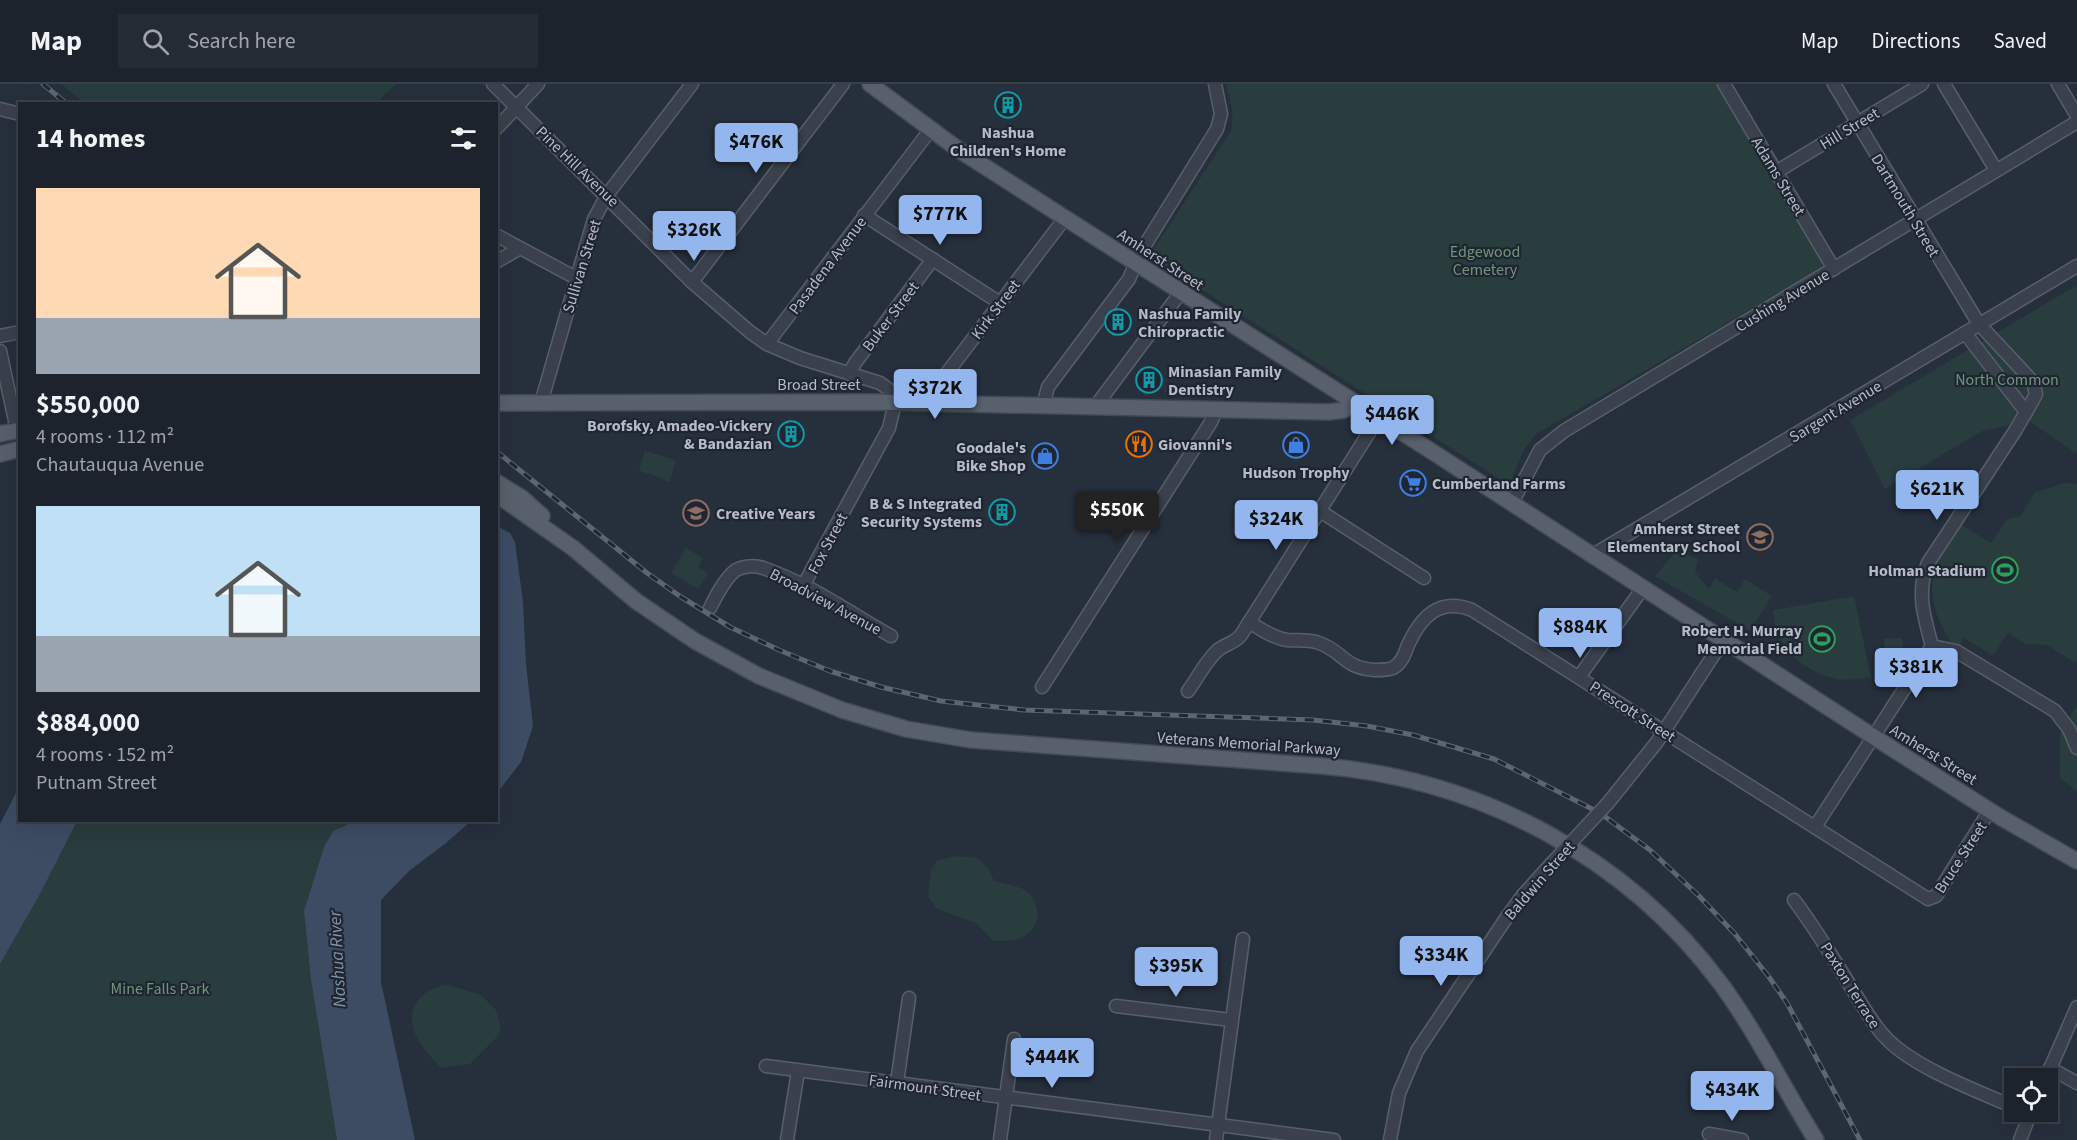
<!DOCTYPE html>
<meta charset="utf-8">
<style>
:root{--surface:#1c232d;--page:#252b35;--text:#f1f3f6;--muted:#a0a4aa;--line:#3a4049;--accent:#94b6ee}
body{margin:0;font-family:"Source Sans 3",sans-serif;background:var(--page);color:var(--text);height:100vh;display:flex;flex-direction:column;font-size:22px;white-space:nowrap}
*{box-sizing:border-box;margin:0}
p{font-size:20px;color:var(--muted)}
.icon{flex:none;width:33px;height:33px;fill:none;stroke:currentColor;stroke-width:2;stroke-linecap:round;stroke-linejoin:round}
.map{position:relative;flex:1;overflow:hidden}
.sheet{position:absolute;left:18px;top:18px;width:480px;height:720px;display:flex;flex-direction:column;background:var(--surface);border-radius:0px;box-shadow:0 6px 24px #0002,0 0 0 2px var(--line)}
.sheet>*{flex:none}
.tools{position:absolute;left:2004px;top:984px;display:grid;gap:12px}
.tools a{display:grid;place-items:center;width:54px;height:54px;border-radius:0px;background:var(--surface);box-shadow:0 6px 24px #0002,0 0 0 2px var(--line);font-size:30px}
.price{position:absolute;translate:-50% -51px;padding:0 14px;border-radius:6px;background:var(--accent);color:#111;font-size:20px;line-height:39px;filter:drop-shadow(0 2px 3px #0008)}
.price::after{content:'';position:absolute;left:50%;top:36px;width:18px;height:14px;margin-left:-9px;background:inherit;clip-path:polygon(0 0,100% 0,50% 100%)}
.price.on{background:#222;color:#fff}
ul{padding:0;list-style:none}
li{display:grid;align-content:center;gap:12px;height:318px;padding:0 18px}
li span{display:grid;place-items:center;height:186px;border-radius:0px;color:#555}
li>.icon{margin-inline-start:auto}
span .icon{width:108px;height:108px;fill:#fffc;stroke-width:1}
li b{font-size:26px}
h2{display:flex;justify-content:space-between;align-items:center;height:72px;padding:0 18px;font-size:26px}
header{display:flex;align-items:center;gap:36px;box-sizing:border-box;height:84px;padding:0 30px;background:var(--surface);border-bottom:2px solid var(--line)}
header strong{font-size:28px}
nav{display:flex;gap:33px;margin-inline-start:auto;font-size:21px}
.search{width:420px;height:54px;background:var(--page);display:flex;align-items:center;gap:15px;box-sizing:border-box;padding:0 21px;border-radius:0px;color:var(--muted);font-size:22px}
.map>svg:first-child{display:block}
.green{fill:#293c3e}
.water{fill:#3d4c63}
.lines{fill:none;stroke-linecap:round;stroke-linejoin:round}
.minor-casing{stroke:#585f6a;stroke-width:15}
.major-casing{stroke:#434a55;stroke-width:18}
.minor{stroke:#3a414c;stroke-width:12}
.major{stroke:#58606c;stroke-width:15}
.rail-casing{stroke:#5c6572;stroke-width:5}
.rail{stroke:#1f2631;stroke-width:3;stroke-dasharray:9;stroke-linecap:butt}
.minor-bridge-casing{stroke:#585f6a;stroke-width:15;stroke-linecap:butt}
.minor-bridge{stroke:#3a414c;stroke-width:12}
.labels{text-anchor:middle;stroke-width:4.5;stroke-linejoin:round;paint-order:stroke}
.street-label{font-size:16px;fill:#b6bcc7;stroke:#1f2631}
.poi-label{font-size:16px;font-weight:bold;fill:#b6bcc7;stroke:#1f2631;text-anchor:end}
.park-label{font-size:16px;fill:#6f9679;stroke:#1f2631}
.water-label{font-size:18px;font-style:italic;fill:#8092ac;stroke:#1f2631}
</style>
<header>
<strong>Map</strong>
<div class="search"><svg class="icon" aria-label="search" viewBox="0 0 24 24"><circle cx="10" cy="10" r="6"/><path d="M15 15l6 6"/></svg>Search here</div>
<nav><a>Map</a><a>Directions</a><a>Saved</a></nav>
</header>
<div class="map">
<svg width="2077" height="1056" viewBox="0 0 2077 1056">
<rect width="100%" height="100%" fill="#262f3c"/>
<g class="green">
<polygon points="61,0 396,0 376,19 86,20"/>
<path d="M1226 0H1717L1822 177V184L1536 350 1523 367 1509 401 1149 172 1231 47C1235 30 1230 16 1226 0Z"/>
<polygon points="2077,201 2077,370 2029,337 1982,347 1885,405 1850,336"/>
<polygon points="645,367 676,376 670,398 663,396 663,394 639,387"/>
<path d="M2064 399 2077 400V580L2047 561 2025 560 2008 549 1993 572 1964 554 1958 564 1948 556 1949 554C1934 534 1928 504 1935 481L1932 479 1959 439 1991 459 2007 435 2021 432 2034 409Z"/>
<polygon points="686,464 703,474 698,483 708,489 698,505 671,489"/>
<polygon points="1677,466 1698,475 1695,488 1709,505 1715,494 1737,508 1745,495 1772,512 1750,547 1655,492"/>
<path d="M1854 512 1871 593C1861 595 1849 597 1838 595 1812 591 1783 571 1776 544 1774 538 1774 532 1773 526Z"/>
<polygon points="1902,554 1904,583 1886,584 1884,555"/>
<polygon points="2077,621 2077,708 2060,694 2060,649"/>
<polygon points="77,737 355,737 333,747 324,763 304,827 311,896 337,1056 0,1056 0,880 39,812"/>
<path d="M957 772 978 774 989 785 994 797C1004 800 1018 801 1026 807 1041 818 1042 840 1026 851 1017 858 1004 857 994 857L976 839 937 825 928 812 931 785 938 776Z"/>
<path d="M449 901 481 911 496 926 501 944 498 952 470 980 441 984C433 975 423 965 417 954 403 928 420 902 449 901Z"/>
</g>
<g class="water">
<polygon points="497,442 510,449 515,458 523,518 526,580 533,642 521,678 497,709"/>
<polygon points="19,703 20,736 77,737 39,812 0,880 0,740"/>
<polygon points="355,737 471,737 446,759 409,787 381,816 381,898 415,1056 337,1056 311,896 304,827 324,763 333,747"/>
</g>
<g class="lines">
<g class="minor-casing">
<g id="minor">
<polyline points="493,0 692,198 750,248 767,260 800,274 880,299 891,307 894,323 889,344 803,502"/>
<polyline points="1724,0 1834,185"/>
<path d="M1834 0 1979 240 2033 298 2036 310 2033 316 2015 347 1928 479C1916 507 1924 533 1932 562"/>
<polyline points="1944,0 1996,86"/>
<polyline points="2058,0 2077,32"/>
<polyline points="0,25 20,30"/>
<polyline points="496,45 538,0"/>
<polyline points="1776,88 1922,0"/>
<polyline points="864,131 1000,219"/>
<polyline points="496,151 576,194"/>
<polyline points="496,178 520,164"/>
<polyline points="692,198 843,0"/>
<polyline points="1965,249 2026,328"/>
<polyline points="0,252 20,248"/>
<polyline points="767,260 931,45"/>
<polyline points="0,267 17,346"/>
<polyline points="849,290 855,279 933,175"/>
<polyline points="541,319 594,135 607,111 692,0"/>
<polyline points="932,319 933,310 937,302 1065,134"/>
<polyline points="1043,322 1048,303 1129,195 1140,169 1217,45 1221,30 1215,0"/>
<polyline points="1095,323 1181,208"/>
<polyline points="1512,419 1540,366 1564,347 2077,38"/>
<polyline points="1320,427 1424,494"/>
<polyline points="1593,471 2077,182"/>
<path d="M710 524C716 512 725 494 736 486 743 482 756 481 763 484 808 499 850 529 891 552"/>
<path d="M1249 538C1261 545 1273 554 1287 556 1297 557 1308 555 1319 559 1343 567 1343 584 1375 586 1381 586 1388 586 1393 584 1402 579 1405 569 1408 561 1421 533 1439 513 1472 526L1928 815 1936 812 1990 726"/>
<polyline points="1932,562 1956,567 2055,627 2069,645 2077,664"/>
<polyline points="1579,593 1643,504"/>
<polyline points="1042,603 1211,338 1216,326"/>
<path d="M1188 607C1197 595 1205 578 1217 567 1224 560 1234 560 1241 551L1379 333"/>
<polyline points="1608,719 1657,658 1724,555"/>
<polyline points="1815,743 1932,562"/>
<path d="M1794 816C1816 845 1835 877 1854 908 1865 925 1874 943 1889 957 1918 985 1977 1007 2014 1023"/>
<polyline points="1116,922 1231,936"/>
<polyline points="766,982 1334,1056"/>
<polyline points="2050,984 2077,999"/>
<polyline points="2046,994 2077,923"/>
<polyline points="897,999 909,914"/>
<polyline points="1709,1050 1742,1056"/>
<polyline points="787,1056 798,987"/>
<polyline points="1000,1056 1014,955"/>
<polyline points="1216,1056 1243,855"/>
<polyline points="1390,1056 1399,1009 1417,967 1507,833 1523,811 1551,780"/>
<polyline points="2020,1056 2031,1028"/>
</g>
</g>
<g class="major-casing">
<g id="major">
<polyline points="870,0 959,66 1065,134 1428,365 1874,653 2000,733 2077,777"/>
<polyline points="496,319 875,318 1329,328 1344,326 1354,318"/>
<polyline points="0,350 20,346"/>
<polyline points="0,370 20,365"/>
<polyline points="496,398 522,414 542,432"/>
<path d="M496 410 573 464 636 517 695 557 759 592 842 626 906 645 971 656 1322 682C1479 695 1627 773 1721 900 1757 949 1784 1005 1816 1056"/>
</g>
</g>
<use href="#minor" class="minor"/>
<use href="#major" class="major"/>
<g class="rail-casing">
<g id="rail">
<polyline points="43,0 67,20"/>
<polyline points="496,367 647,489 681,513 730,543 779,566 830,587 881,603 941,617 1024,626 1313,636 1367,642 1413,651 1494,675 1600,729 1650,766 1699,812 1735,850 1769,893 1787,919 1860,1056"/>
</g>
</g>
<use href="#rail" class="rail"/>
<g class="minor-bridge-casing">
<polyline id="minor-bridge" points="1551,780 1608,719"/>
</g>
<use href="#minor-bridge" class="minor-bridge"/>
</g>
<defs>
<g id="building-ring" transform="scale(1.35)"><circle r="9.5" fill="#1f2631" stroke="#0f9aa8" stroke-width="1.5"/><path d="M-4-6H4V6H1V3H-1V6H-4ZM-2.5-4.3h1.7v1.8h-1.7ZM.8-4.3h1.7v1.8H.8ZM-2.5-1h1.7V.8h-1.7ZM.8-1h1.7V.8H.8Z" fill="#0f9aa8"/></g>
<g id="restaurant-ring" transform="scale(1.35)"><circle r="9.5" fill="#1f2631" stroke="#e8710a" stroke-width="1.5"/><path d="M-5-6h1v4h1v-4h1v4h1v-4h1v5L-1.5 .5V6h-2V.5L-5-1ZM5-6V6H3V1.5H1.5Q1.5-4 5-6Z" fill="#e8710a"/></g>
<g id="shop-ring" transform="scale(1.35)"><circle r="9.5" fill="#1f2631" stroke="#3f7fe0" stroke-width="1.5"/><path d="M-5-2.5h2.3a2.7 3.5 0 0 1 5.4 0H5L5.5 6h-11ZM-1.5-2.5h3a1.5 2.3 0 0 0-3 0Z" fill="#3f7fe0"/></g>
<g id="supermarket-ring" transform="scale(1.35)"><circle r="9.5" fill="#1f2631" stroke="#3f7fe0" stroke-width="1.5"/><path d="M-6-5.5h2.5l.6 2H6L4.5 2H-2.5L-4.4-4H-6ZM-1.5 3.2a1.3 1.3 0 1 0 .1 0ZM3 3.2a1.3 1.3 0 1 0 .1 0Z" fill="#3f7fe0"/></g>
<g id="school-ring" transform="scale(1.35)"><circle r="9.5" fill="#1f2631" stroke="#8d6e63" stroke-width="1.5"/><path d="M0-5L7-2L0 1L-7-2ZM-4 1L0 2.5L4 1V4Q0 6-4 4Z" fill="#8d6e63"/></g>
<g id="stadium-ring" transform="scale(1.35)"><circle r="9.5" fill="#1f2631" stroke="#2e9e5b" stroke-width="1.5"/><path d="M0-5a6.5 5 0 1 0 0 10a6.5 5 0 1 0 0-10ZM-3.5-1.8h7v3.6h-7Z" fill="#2e9e5b"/></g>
</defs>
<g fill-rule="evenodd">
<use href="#building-ring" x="1008" y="21"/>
<use href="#building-ring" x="1118" y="238"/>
<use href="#building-ring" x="1149" y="296"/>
<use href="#building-ring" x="791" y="350"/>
<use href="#restaurant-ring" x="1139" y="360"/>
<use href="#shop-ring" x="1296" y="361"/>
<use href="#shop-ring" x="1045" y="372"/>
<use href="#supermarket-ring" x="1413" y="399"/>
<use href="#building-ring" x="1002" y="428"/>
<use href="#school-ring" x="696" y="429"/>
<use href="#school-ring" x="1760" y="453"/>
<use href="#stadium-ring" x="2005" y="486"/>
<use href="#stadium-ring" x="1822" y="555"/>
</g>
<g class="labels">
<g class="street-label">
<text transform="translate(1849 44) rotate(-31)" y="6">Hill Street</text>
<text transform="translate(578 82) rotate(44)" y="6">Pine Hill Avenue</text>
<text transform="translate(1779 92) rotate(59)" y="6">Adams Street</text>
<text transform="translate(1906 121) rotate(59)" y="6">Dartmouth Street</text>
<text transform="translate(1161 175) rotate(33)" y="6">Amherst Street</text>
<text transform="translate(827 181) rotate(-53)" y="6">Pasadena Avenue</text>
<text transform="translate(581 182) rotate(-73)" y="6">Sullivan Street</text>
<text transform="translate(1782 216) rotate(-31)" y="6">Cushing Avenue</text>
<text transform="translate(995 225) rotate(-53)" y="6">Kirk Street</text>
<text transform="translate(890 232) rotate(-53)" y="6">Buker Street</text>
<text x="819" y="306">Broad Street</text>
<text transform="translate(1835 327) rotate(-31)" y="6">Sargent Avenue</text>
<text transform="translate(827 459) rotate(-62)" y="6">Fox Street</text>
<text transform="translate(826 517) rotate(28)" y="6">Broadview Avenue</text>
<text transform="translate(1633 627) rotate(33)" y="6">Prescott Street</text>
<text transform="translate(1249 659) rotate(4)" y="6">Veterans Memorial Parkway</text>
<text transform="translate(1934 670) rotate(32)" y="6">Amherst Street</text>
<text transform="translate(1960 773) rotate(-57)" y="6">Bruce Street</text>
<text transform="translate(1539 796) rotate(-49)" y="6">Baldwin Street</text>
<text transform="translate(1851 901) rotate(58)" y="6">Paxton Terrace</text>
<text transform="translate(925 1003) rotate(8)" y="6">Fairmount Street</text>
</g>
<g class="poi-label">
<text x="1008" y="54" text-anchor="middle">Nashua<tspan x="1008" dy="18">Children's Home</tspan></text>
<text x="1138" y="235" text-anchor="start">Nashua Family<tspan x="1138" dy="18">Chiropractic</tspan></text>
<text x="1168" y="293" text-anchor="start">Minasian Family<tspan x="1168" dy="18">Dentistry</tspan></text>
<text x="772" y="347">Borofsky, Amadeo-Vickery<tspan x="772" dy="18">&amp; Bandazian</tspan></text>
<text x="1158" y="366" text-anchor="start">Giovanni's</text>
<text x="1026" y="369">Goodale's<tspan x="1026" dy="18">Bike Shop</tspan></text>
<text x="1296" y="394" text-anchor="middle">Hudson Trophy</text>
<text x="1432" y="405" text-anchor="start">Cumberland Farms</text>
<text x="982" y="425">B &amp; S Integrated<tspan x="982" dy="18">Security Systems</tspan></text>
<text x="716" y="435" text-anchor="start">Creative Years</text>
<text x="1740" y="450">Amherst Street<tspan x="1740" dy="18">Elementary School</tspan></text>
<text x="1986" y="492">Holman Stadium</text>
<text x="1802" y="552">Robert H. Murray<tspan x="1802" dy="18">Memorial Field</tspan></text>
</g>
<g class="park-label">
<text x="1485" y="173">Edgewood<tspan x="1485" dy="18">Cemetery</tspan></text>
<text x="2007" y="301">North Common</text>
<text x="160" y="910">Mine Falls Park</text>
</g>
<g class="water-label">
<text transform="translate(337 875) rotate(-93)" y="6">Nashua River</text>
</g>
</g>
</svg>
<div class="tools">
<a><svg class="icon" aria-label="locate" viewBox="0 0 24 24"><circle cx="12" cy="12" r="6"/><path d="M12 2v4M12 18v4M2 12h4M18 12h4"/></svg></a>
</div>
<b class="price" style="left:756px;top:90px">$476K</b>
<b class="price" style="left:940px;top:162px">$777K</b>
<b class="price" style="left:694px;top:178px">$326K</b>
<b class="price" style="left:935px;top:336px">$372K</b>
<b class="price" style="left:1392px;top:362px">$446K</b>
<b class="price" style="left:1937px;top:437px">$621K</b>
<b class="price on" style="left:1117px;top:458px">$550K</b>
<b class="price" style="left:1276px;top:467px">$324K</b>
<b class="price" style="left:1580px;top:575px">$884K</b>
<b class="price" style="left:1916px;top:615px">$381K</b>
<b class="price" style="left:1441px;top:903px">$334K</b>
<b class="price" style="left:1176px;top:914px">$395K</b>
<b class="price" style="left:1052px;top:1005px">$444K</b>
<b class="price" style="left:1732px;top:1038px">$434K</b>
<section class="sheet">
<h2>14 homes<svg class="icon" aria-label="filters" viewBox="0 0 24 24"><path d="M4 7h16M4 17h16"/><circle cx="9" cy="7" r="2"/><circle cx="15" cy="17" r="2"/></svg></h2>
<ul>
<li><span style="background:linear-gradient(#ffd9b3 70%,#9aa5b1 0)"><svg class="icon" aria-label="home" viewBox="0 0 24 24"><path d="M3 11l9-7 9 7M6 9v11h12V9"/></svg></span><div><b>$550,000</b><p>4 rooms · 112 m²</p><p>Chautauqua Avenue</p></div></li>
<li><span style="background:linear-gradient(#bfe0f5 70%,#9aa5b1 0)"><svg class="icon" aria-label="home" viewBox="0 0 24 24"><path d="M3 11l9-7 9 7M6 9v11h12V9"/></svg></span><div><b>$884,000</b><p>4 rooms · 152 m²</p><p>Putnam Street</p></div></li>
</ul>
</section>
</div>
